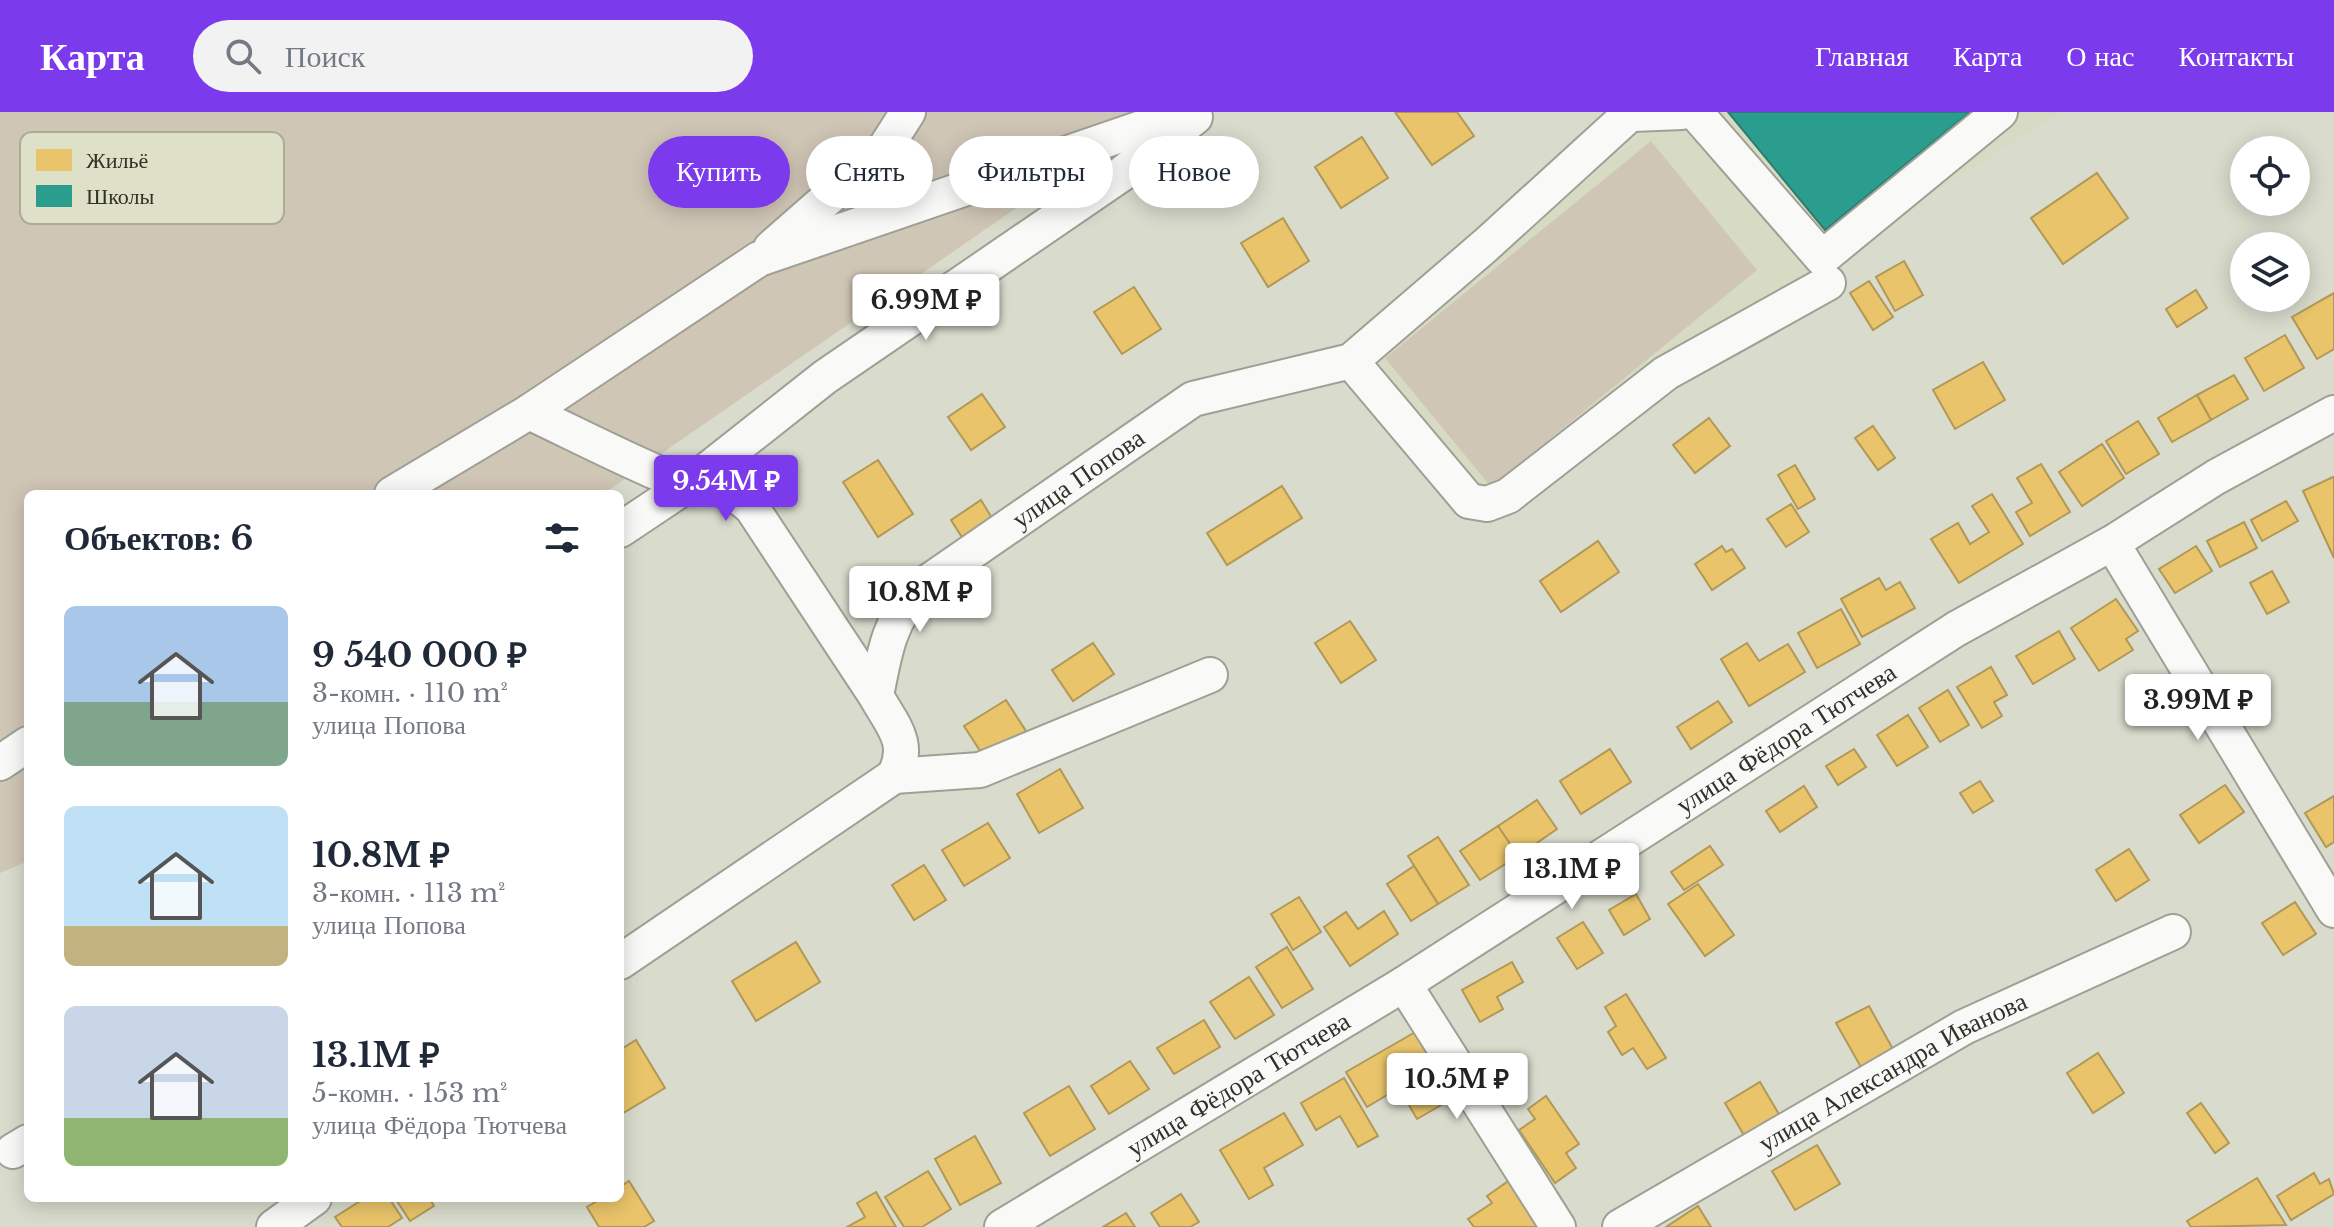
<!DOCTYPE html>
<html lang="ru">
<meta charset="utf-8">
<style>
:root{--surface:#fff;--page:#f2f2f3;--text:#1f2937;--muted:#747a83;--accent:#7c3aed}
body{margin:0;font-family:"Libre Baskerville",serif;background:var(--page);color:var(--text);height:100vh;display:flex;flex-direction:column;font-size:30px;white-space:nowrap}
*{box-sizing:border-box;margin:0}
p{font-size:26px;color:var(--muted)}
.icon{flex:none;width:44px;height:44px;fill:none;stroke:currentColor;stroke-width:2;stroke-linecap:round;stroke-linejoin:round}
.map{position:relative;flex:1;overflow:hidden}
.drawer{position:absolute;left:24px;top:378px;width:600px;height:712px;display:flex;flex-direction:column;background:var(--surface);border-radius:12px;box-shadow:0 4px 20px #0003}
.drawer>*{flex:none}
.banner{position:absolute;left:648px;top:24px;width:760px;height:72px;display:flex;gap:16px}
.tools{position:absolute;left:2230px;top:24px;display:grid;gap:16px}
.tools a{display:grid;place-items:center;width:80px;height:80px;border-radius:50%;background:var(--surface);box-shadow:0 4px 20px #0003;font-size:40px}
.price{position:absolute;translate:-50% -68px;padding:0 18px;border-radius:8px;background:#fff;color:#222;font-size:26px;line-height:52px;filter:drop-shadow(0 2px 4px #0008)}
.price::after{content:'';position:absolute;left:50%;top:48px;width:24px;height:18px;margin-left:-12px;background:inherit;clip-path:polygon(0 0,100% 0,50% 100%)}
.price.active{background:var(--accent);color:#fff}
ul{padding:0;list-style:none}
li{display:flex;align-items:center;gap:24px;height:200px;padding:0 40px}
li span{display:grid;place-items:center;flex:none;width:224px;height:160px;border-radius:12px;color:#555}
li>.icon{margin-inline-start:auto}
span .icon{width:96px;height:96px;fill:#fffc;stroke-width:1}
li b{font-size:34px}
h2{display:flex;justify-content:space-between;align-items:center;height:96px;padding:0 40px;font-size:34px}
.pill{padding:0 28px;border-radius:36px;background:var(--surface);box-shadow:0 4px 20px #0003;font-size:28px;line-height:72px}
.pill.active{background:var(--accent);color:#fff}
header{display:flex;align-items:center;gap:48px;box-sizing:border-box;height:112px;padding:0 40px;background:var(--accent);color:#fff}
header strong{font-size:38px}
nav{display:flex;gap:44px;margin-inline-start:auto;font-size:28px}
.search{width:560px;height:72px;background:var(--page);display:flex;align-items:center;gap:20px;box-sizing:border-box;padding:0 28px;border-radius:44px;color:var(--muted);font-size:30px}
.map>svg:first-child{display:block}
.built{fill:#d8dbc3}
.green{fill:#d0c6b6}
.homes{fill:#e9c46a;stroke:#b29856;stroke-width:2}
.schools{fill:#2a9d8f;stroke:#2c7d70;stroke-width:2}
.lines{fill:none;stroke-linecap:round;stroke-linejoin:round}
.minor-casing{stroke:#9fa095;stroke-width:38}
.minor{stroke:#f9faf8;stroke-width:34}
.labels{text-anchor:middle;stroke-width:8;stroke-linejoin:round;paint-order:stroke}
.street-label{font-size:26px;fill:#313228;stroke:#dee1c7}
.key{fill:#dee1c7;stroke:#aaac97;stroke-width:2}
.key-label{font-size:22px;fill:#313228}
</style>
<header>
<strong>Карта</strong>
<div class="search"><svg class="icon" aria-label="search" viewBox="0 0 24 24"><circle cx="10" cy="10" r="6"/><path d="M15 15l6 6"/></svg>Поиск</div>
<nav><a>Главная</a><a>Карта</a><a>О нас</a><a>Контакты</a></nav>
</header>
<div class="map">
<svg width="2334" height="1115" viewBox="0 0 2334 1115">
<rect width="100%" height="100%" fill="#d9dbcd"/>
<polygon class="built" points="1668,0 2060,0 1848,137 1484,387 1373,246"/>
<g class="green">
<polygon points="0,0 1155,0 603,382 28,382 28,749 0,761"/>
<polygon points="1651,29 1757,158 1491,375 1385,246"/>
</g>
<g class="homes">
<polygon points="1395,0 1457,0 1474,24 1432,53"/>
<polygon points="1362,25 1388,66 1341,96 1315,55"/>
<polygon points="2097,61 2128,106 2063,152 2031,106"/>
<polygon points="1283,106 1309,149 1268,175 1241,131"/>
<polygon points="1904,149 1923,183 1895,199 1876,165"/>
<polygon points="1869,169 1893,205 1873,218 1850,181"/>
<polygon points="1134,175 1161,217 1122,242 1094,200"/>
<polygon points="2196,178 2207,196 2177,215 2166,197"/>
<polygon points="2334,181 2334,237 2317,247 2292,205"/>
<polygon points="2285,223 2304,256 2264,279 2245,246"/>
<polygon points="1983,250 2005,288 1955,317 1933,278"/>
<polygon points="2234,263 2248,287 2211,308 2197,283"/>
<polygon points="982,282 1005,315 971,338 948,305"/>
<polygon points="2197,283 2211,308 2172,330 2158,306"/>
<polygon points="1709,306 1730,334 1695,361 1673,333"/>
<polygon points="2138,309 2159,342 2126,362 2106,329"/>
<polygon points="1873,314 1895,346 1878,358 1855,326"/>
<polygon points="2102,332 2124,366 2082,394 2059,360"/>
<polygon points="878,348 913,402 878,425 843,370"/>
<polygon points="2041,352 2070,400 2030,424 2016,400 2032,391 2017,366"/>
<polygon points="1795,353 1815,387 1798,397 1778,363"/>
<polygon points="2333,365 2334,366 2334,446 2303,379"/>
<polygon points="1282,374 1302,406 1227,453 1207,421"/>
<polygon points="1992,382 2023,432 1959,471 1931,427 1958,411 1970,432 1989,420 1972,394"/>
<polygon points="981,388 995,411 965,430 951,408"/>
<polygon points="2286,389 2298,409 2262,429 2251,408"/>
<polygon points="1791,392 1809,420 1786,435 1767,407"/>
<polygon points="2244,410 2257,436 2220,455 2207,429"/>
<polygon points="1598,429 1619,460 1561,500 1540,469"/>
<polygon points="1722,434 1726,440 1732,437 1745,456 1712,478 1695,452"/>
<polygon points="2196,434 2212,459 2175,481 2159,457"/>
<polygon points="2272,459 2289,490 2267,502 2250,471"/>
<polygon points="1879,466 1886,478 1900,470 1915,496 1862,525 1841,487"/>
<polygon points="2116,487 2138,519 2126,527 2133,538 2099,559 2071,516"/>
<polygon points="1841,497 1860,532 1817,556 1798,521"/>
<polygon points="1350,509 1376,548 1341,571 1315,531"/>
<polygon points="2059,519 2075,547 2033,572 2016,544"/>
<polygon points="1093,531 1114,562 1073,589 1052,558"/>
<polygon points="1747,531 1759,549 1788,532 1805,560 1749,594 1721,547"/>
<polygon points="1991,555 2007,583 1994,590 2002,604 1982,616 1957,575"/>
<polygon points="1948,578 1969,613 1940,630 1919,596"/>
<polygon points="1006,588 1026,619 984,645 964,614"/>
<polygon points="1718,589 1732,610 1691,637 1677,615"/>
<polygon points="1908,603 1928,635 1897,654 1877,623"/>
<polygon points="1610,637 1631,670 1581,702 1560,669"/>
<polygon points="1854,637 1866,655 1838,673 1826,654"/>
<polygon points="1060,657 1083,696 1039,721 1017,682"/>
<polygon points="1980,669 1993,689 1973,701 1960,681"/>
<polygon points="2225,673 2244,700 2199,731 2180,703"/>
<polygon points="1804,674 1817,695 1780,720 1766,699"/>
<polygon points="2334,684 2334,730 2326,735 2305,701"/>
<polygon points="1537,688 1557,717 1518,744 1498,714"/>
<polygon points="988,711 1010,746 964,774 942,738"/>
<polygon points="1498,714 1518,744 1480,768 1460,739"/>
<polygon points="1438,725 1469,773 1438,792 1408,744"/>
<polygon points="1710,734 1723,753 1684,778 1671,760"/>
<polygon points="2129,737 2149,768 2116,789 2096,758"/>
<polygon points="924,753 946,788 914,808 892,773"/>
<polygon points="1414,754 1438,792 1411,809 1387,772"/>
<polygon points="1698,772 1734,823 1705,844 1668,792"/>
<polygon points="1636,782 1650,807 1624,823 1609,798"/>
<polygon points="1299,785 1321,820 1293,838 1271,802"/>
<polygon points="2295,790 2316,822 2283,843 2262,811"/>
<polygon points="1384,799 1398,822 1350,854 1324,815 1346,800 1358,817"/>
<polygon points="1583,810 1603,841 1577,857 1557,826"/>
<polygon points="796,830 820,870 756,909 732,869"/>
<polygon points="1287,835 1313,877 1282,896 1256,855"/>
<polygon points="1512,850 1523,870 1497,885 1503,897 1480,910 1462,878"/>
<polygon points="1249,865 1274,903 1235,927 1210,890"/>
<polygon points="1626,882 1666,946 1647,957 1633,936 1622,943 1608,920 1616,914 1605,895"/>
<polygon points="1869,894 1894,939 1862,957 1836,911"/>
<polygon points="1204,908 1220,935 1174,962 1157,936"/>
<polygon points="1417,919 1444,966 1431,973 1443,992 1417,1007 1399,976 1367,995 1346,960"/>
<polygon points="636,928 665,976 620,1003 620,938"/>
<polygon points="2098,941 2124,981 2093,1001 2067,961"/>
<polygon points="1130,949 1149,977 1109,1002 1091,974"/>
<polygon points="1344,966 1378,1024 1358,1035 1340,1004 1316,1018 1301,991"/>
<polygon points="1760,970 1780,1004 1745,1025 1725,991"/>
<polygon points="1069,974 1095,1017 1050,1044 1024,1001"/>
<polygon points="1546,984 1579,1032 1566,1041 1576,1056 1555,1071 1519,1018 1535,1007 1528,997"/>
<polygon points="2201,991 2229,1031 2215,1041 2187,1001"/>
<polygon points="1284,1001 1303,1033 1264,1056 1273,1073 1249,1087 1220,1038"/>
<polygon points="975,1024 1001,1071 960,1093 935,1047"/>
<polygon points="1817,1033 1840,1072 1795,1098 1772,1059"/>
<polygon points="928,1059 951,1097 922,1115 904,1115 885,1085"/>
<polygon points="2314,1061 2320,1072 2329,1067 2334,1082 2291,1108 2277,1084"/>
<polygon points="1517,1063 1552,1115 1474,1115 1468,1107 1492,1091 1487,1084"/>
<polygon points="2257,1066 2286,1113 2191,1115 2187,1109"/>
<polygon points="629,1069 654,1109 644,1115 599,1115 587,1095 602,1086 620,1086 620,1075"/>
<polygon points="876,1080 896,1115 847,1115 865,1105 857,1091"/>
<polygon points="1181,1082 1199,1110 1190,1115 1160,1115 1151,1101"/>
<polygon points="365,1086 389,1086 402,1106 388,1115 342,1115 335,1105"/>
<polygon points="395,1086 429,1086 434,1094 410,1109"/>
<polygon points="1698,1094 1711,1115 1666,1115"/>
<polygon points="1126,1101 1135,1115 1103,1115"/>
</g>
<polygon class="schools" points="1728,0 1970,0 1825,118"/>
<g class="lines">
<g class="minor-casing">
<g id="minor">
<polyline points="1695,0 1822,146 2000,0"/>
<polyline points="1633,2 1682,0"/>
<polyline points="771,136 885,36 908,0"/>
<polyline points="1351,249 1469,389 1487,392 1508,384 1666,261 1828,171"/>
<path d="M529 300C573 321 616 343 660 362 695 377 722 367 752 396L876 584"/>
<polyline points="392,382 529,300 759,147 1188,0"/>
<polyline points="620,418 692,370 825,265 1123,61 1195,5"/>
<polyline points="2112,431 2334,798"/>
<polyline points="0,651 28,632"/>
<polyline points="894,664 980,658 1210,563"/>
<path id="s1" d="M620 850 894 664C912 631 892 613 876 584 884 542 889 509 918 477L1193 287 1351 249 1486 133 1632 0"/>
<polyline points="1404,872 1558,1115"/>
<polyline points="13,1039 28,1030"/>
<polyline points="274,1115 314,1086"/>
<path id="s2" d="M1002 1115 1404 872 1956 517 2112 431 2216 365 2334 301"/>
<path id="s3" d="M1620 1115 1964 915 2173 820"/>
</g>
</g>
<use href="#minor" class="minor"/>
</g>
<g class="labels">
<g class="street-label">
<text dy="9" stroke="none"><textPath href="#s1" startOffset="730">улица Попова</textPath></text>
<text dy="9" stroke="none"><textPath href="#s2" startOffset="924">улица Фёдора Тютчева</textPath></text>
<text dy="9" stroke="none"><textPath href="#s3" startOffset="314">улица Александра Иванова</textPath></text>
<text dy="9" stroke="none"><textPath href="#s2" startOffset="276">улица Фёдора Тютчева</textPath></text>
</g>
</g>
<rect x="20" y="20" width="264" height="92" rx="12" class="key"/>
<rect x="36" y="37" width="36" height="22" fill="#e9c46a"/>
<rect x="36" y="73" width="36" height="22" fill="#2a9d8f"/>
<g class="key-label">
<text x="86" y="56">Жильё</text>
<text x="86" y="92">Школы</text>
</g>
</svg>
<div class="tools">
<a><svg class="icon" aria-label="locate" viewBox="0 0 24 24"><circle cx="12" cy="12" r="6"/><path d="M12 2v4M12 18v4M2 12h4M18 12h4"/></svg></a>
<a><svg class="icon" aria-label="layers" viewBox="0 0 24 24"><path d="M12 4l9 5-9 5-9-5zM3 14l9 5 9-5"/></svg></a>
</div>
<b class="price" style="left:926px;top:230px">6.99M ₽</b>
<b class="price active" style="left:726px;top:411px">9.54M ₽</b>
<b class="price" style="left:920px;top:522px">10.8M ₽</b>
<b class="price" style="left:2198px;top:630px">3.99M ₽</b>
<b class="price" style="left:1572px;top:799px">13.1M ₽</b>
<b class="price" style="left:1457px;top:1009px">10.5M ₽</b>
<div class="banner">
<a class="pill active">Купить</a>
<a class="pill">Снять</a>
<a class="pill">Фильтры</a>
<a class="pill">Новое</a>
</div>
<section class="drawer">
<h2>Объектов: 6<svg class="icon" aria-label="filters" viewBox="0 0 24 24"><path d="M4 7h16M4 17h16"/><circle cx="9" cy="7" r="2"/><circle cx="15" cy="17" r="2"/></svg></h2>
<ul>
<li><span style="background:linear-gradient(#a9c7e8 60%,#7fa58c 0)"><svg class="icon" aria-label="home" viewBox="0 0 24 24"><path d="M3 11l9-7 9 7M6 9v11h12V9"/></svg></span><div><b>9 540 000 ₽</b><p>3-комн. · 110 m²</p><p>улица Попова</p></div></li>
<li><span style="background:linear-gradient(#bfe0f5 75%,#c2b280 0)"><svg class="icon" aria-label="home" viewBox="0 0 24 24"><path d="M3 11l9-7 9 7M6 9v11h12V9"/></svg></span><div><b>10.8M ₽</b><p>3-комн. · 113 m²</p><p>улица Попова</p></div></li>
<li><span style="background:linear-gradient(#c9d6e8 70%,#8fb573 0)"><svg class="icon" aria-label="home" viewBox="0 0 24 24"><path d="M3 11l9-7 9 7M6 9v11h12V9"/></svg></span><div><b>13.1M ₽</b><p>5-комн. · 153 m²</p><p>улица Фёдора Тютчева</p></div></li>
</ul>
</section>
</div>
